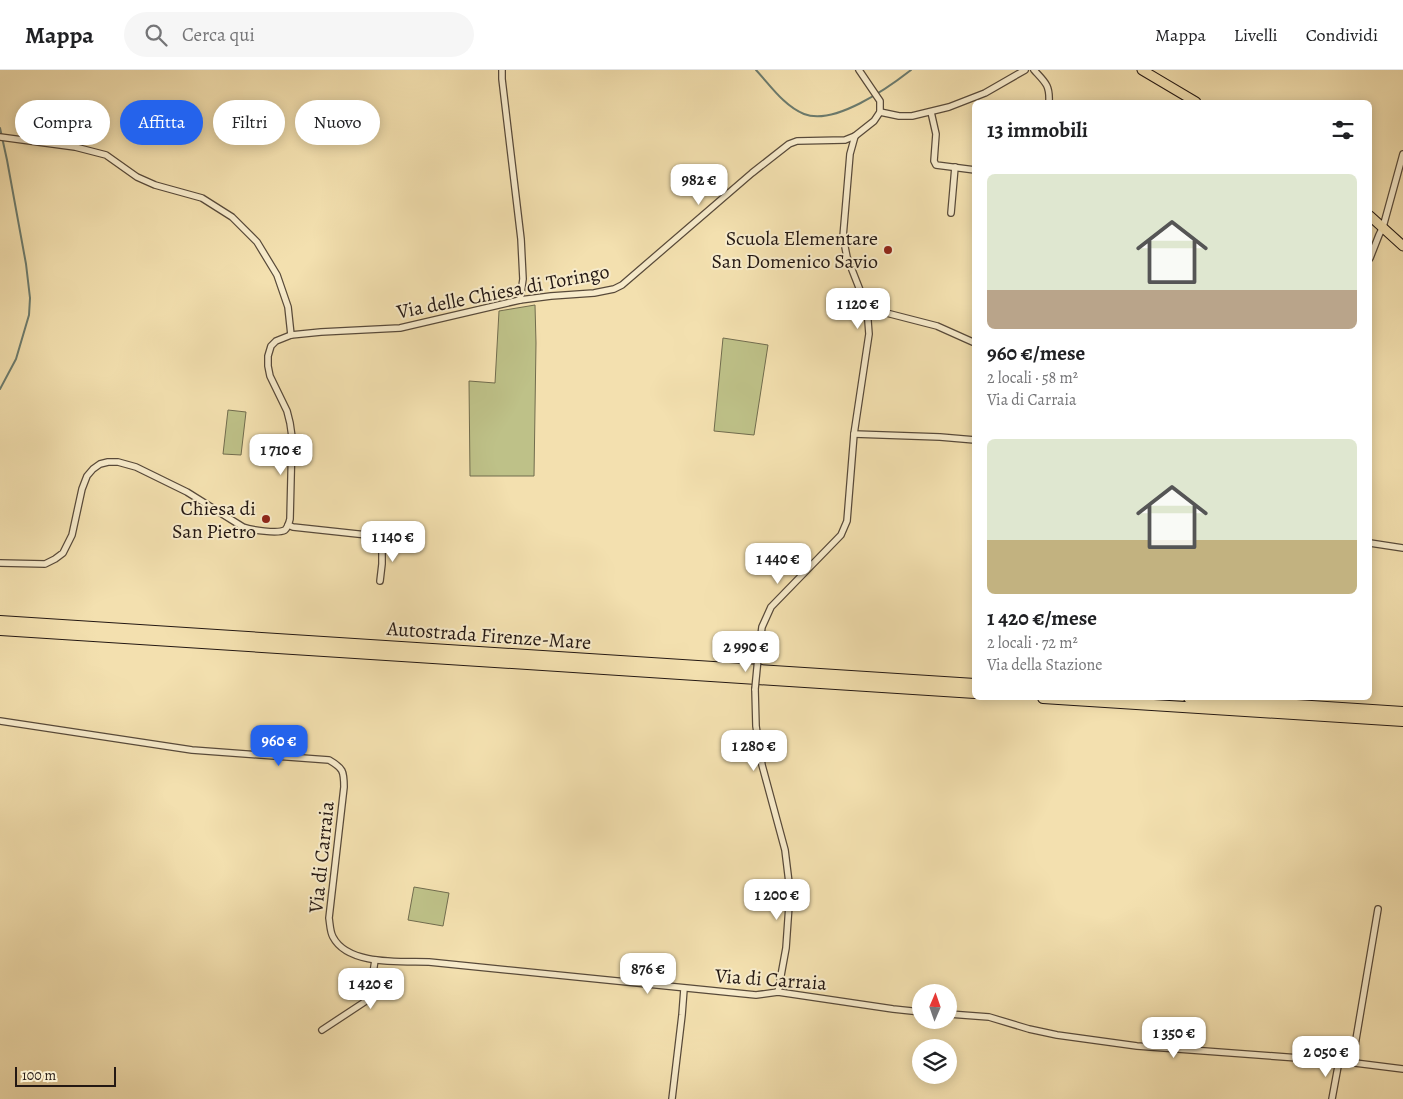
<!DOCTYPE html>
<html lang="it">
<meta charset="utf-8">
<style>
:root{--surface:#fff;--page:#f6f6f6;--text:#202124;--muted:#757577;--line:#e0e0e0;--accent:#2563eb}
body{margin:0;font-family:Alegreya,serif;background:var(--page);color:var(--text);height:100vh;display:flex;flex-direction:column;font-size:19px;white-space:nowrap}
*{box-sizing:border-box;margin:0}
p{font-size:16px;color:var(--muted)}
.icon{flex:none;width:28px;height:28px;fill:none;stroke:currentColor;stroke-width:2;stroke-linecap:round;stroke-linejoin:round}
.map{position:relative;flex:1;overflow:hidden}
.details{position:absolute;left:972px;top:30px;width:400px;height:600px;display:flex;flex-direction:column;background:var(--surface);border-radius:8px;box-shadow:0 2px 12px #0003}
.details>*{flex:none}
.banner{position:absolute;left:15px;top:30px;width:475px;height:45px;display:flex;gap:10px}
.needle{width:32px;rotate:2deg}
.controls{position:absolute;left:912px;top:914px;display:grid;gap:10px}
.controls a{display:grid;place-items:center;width:45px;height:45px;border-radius:50%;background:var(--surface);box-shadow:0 2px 12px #0003;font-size:25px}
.scale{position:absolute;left:15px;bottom:12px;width:101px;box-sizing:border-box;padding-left:5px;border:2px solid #241813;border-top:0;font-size:14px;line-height:18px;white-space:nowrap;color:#241813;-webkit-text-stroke:4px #f7ebcb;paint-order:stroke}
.price{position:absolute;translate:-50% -42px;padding:0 11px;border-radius:10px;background:#fff;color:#222;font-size:16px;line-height:32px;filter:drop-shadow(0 1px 2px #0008)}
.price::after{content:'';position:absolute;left:50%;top:30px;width:15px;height:11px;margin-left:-8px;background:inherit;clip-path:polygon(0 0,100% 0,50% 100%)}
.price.on{background:var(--accent);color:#fff}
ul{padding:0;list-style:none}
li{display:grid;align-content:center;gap:10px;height:265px;padding:0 15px}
li span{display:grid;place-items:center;height:155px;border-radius:8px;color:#555}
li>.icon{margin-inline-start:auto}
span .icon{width:90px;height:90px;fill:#fffc;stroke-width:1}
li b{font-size:21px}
h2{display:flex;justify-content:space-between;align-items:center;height:60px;padding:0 15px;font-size:21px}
.tag{padding:0 18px;border-radius:22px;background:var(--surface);box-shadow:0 2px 12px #0003;font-size:18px;line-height:45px}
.tag.on{background:var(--accent);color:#fff}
header{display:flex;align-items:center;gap:30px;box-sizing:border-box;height:70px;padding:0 25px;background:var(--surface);border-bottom:1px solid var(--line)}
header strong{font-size:24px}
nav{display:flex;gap:28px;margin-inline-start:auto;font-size:18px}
.search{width:350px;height:45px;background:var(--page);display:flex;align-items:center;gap:12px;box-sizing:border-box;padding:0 18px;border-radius:28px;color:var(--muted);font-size:19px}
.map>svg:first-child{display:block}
.green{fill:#bec188;stroke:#716c4e}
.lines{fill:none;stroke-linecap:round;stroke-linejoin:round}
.stream{stroke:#6b7b6e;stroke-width:2}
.street-casing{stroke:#584a3a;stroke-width:8}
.primary-casing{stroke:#241813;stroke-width:11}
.highway-casing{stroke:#241813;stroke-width:12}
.street{stroke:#f7ebcb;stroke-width:5.5}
.primary{stroke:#f3e0af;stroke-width:9}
.highway{stroke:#f3e0af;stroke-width:10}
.street-bridge-casing{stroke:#584a3a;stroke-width:8;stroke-linecap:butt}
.street-bridge{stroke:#f7ebcb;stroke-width:5.5}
.poi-dot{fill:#8f2418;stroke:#f7ebcb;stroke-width:2}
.labels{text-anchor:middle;stroke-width:4;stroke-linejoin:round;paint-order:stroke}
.poi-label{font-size:20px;fill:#241813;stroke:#f7ebcb;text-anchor:end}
.street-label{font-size:20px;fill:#241813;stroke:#f7ebcb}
</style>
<header>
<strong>Mappa</strong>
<div class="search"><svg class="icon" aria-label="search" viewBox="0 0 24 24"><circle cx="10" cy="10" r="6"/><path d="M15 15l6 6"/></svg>Cerca qui</div>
<nav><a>Mappa</a><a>Livelli</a><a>Condividi</a></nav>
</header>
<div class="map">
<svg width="1403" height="1029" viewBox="0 0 1403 1029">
<rect width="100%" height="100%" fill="#f3e0af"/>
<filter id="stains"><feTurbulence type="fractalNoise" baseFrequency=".004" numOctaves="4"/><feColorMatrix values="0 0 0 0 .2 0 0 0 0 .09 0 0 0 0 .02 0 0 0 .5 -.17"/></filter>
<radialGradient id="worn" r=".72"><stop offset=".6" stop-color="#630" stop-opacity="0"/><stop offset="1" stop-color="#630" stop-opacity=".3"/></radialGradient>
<g class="green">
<polygon points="535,235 536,273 534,406 470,406 469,311 495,313 499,241"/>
<polygon points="723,268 768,275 754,365 714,361"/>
<polygon points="228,340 246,342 241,385 223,384"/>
<polygon points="414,817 449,823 443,856 408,850"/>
</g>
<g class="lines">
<g class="stream">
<path d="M756 0C770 15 784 36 804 44 834 56 888 18 911 0"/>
<polyline points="0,58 7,90 26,194 30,228 29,245 16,289 0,319"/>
</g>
<g class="street-casing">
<g id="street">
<polyline points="502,0 502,9 521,169 523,209 520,230"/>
<path d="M1034 0C1045 12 1050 15 1049 32"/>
<polyline points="880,42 899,46 912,46 949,37 985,23 1025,0"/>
<polyline points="931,42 936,64 934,91 936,95 975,100"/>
<polyline points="0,67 75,77 106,85 137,107 155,115 202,128 232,147 257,172 277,205 288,237 291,265"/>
<polyline points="951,143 955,97"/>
<polyline points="1370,188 1379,165 1383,157 1403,84"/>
<polyline points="867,238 937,256 975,273"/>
<polyline points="854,364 940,367 975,370"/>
<polyline points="288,455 293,457 367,465 382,474 382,494 380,511"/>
<polyline points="1370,473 1403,478"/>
<path d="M0 493 45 494 55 489 63 483 72 465 82 419 87 406 93 399 100 394 108 392H118L136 397 187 422 243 457C251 460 278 464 285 460 288 457 289 453 290 449L292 367 290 353 287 341 270 306 268 296V286L271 276 276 271 291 265 321 262 400 258 520 230 551 226 594 223 614 219 622 215 752 103 789 74 797 71 845 70 855 66 874 51 880 42V31L859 0"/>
<polyline points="758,588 762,557 771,537 841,465 847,451 854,364 869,264 867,238 847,187 843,167 850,84 855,66"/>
<polyline points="755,619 756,656 762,695 785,780 790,821 786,878 778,922"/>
<path d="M0 651 192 680 329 690C343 698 344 701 344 717L329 848C330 854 330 862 333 867 348 896 402 891 429 892L756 925 778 922 893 939 921 942"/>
<polyline points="949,944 989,947 1029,959 1057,965 1137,976 1339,991 1403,999"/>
<polyline points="322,960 369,929 375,890"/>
<polyline points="1352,993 1378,839"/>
<polyline points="672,1029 682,945 684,919"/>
<polyline points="1332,1029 1339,991"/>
</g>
</g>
<g class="primary-casing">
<g id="primary">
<polyline points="1142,0 1196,32"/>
<polyline points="1370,146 1403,176"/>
</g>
</g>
<g class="highway-casing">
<g id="highway">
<polyline points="0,551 975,614"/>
<polyline points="0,560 975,623"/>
<polyline points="1043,628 1403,651"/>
<polyline points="1189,628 1403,642"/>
</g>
</g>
<use href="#street" class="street"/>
<use href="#primary" class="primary"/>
<use href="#highway" class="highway"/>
<g class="street-bridge-casing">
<polyline id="street-bridge" points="755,619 758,588"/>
</g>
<use href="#street-bridge" class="street-bridge"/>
</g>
<g class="poi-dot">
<circle cx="888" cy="180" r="5"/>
<circle cx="266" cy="449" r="5"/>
</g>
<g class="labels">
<g class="poi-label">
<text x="878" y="175">Scuola Elementare<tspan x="878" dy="23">San Domenico Savio</tspan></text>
<text x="256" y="445">Chiesa di<tspan x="256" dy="23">San Pietro</tspan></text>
</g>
<g class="street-label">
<text transform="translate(503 221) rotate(-11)" y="7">Via delle Chiesa di Toringo</text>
<text transform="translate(489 565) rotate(4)" y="7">Autostrada Firenze-Mare</text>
<text transform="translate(321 787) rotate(-84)" y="7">Via di Carraia</text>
<text transform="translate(771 909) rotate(4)" y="7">Via di Carraia</text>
</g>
</g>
<rect width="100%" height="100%" filter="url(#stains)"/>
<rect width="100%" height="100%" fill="url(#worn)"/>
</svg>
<div class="controls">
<a><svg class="needle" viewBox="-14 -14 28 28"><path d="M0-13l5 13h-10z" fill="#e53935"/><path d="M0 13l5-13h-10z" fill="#757577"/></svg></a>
<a><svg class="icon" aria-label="layers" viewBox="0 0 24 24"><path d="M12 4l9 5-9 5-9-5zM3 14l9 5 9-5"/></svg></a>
</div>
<div class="scale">100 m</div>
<b class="price" style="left:699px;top:136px">982 €</b>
<b class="price" style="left:858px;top:260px">1 120 €</b>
<b class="price" style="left:281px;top:406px">1 710 €</b>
<b class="price" style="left:393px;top:493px">1 140 €</b>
<b class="price" style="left:778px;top:515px">1 440 €</b>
<b class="price" style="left:746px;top:603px">2 990 €</b>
<b class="price on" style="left:279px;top:697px">960 €</b>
<b class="price" style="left:754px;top:702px">1 280 €</b>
<b class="price" style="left:777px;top:851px">1 200 €</b>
<b class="price" style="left:648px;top:925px">876 €</b>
<b class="price" style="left:371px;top:940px">1 420 €</b>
<b class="price" style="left:1174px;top:989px">1 350 €</b>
<b class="price" style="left:1326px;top:1008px">2 050 €</b>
<div class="banner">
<a class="tag">Compra</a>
<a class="tag on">Affitta</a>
<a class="tag">Filtri</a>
<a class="tag">Nuovo</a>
</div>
<section class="details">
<h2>13 immobili<svg class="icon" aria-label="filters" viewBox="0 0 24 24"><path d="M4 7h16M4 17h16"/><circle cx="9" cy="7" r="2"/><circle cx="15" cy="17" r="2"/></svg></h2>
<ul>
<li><span style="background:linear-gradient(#dfe7d0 75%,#b9a48a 0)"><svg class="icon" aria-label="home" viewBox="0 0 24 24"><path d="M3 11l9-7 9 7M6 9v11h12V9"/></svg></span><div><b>960 €/mese</b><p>2 locali · 58 m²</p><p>Via di Carraia</p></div></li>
<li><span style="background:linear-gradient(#dfe7d0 65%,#c2b280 0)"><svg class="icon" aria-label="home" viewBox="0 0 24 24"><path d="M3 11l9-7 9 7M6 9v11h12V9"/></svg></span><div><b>1 420 €/mese</b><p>2 locali · 72 m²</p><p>Via della Stazione</p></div></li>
</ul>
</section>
</div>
